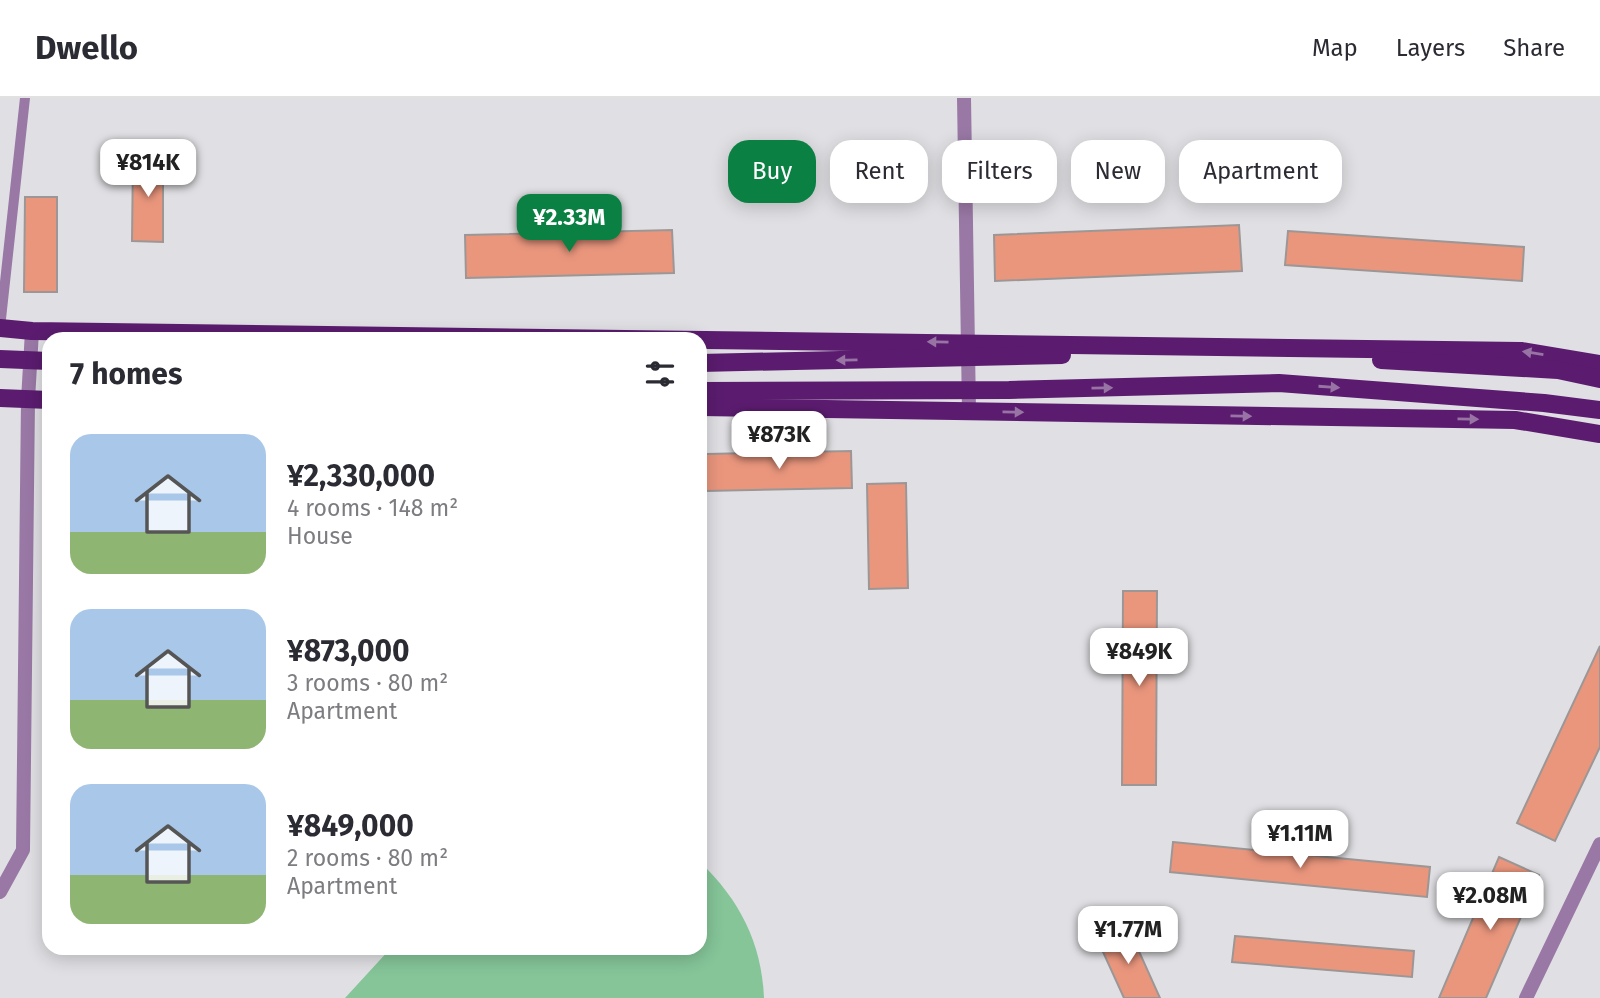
<!DOCTYPE html>
<meta charset="utf-8">
<style>
:root{--surface:#fff;--page:#f7f7f7;--text:#2b2b33;--muted:#7c7c81;--line:#e1e1e2;--accent:#0b8043}
body{margin:0;font-family:"Fira Sans",sans-serif;background:var(--page);color:var(--text);height:100vh;display:flex;flex-direction:column;font-size:26px;white-space:nowrap}
*{box-sizing:border-box;margin:0}
p{font-size:23px;color:var(--muted)}
.icon{flex:none;width:38px;height:38px;fill:none;stroke:currentColor;stroke-width:2;stroke-linecap:round;stroke-linejoin:round}
.map{position:relative;flex:1;overflow:hidden}
.drawer{position:absolute;left:42px;top:234px;width:665px;height:623px;display:flex;flex-direction:column;background:var(--surface);border-radius:21px;box-shadow:0 4px 18px #0003}
.drawer>*{flex:none}
.banner{position:absolute;left:728px;top:42px;width:665px;height:63px;display:flex;gap:14px}
.price{position:absolute;translate:-50% -60px;padding:0 16px;border-radius:14px;background:#fff;color:#222;font-size:23px;line-height:46px;filter:drop-shadow(0 2px 4px #0008)}
.price::after{content:'';position:absolute;left:50%;top:42px;width:21px;height:16px;margin-left:-10px;background:inherit;clip-path:polygon(0 0,100% 0,50% 100%)}
.price.active{background:var(--accent);color:#fff}
ul{padding:0;list-style:none}
li{display:flex;align-items:center;gap:21px;height:175px;padding:0 28px}
li span{display:grid;place-items:center;flex:none;width:196px;height:140px;border-radius:21px;color:#555}
li>.icon{margin-inline-start:auto}
span .icon{width:84px;height:84px;fill:#fffc;stroke-width:1}
li b{font-size:30px}
h2{display:flex;justify-content:space-between;align-items:center;height:84px;padding:0 28px;font-size:30px}
.tag{padding:0 24px;border-radius:21px;background:var(--surface);box-shadow:0 4px 18px #0003;font-size:24px;line-height:63px}
.tag.active{background:var(--accent);color:#fff}
header{display:flex;align-items:center;gap:42px;box-sizing:border-box;height:98px;padding:0 35px;background:var(--surface);border-bottom:2px solid var(--line)}
header strong{font-size:33px}
nav{display:flex;gap:38px;margin-inline-start:auto;font-size:24px}
.map>svg:first-child{display:block}
.green{fill:#85c598}
.building{fill:#ea967d;stroke:#9c9796;stroke-width:2}
.lines{fill:none;stroke-linecap:round;stroke-linejoin:round}
.service{stroke:#9978a5;stroke-width:10}
.minor{stroke:#9978a5;stroke-width:14}
.tertiary{stroke:#9978a5;stroke-width:14}
.primary{stroke:#5b1c6f;stroke-width:18}
.oneway{fill:#9774a4}
</style>
<header>
<strong>Dwello</strong>
<nav><a>Map</a><a>Layers</a><a>Share</a></nav>
</header>
<div class="map">
<svg width="1600" height="900" viewBox="0 0 1600 900">
<rect width="100%" height="100%" fill="#e0e0e4"/>
<path class="green" d="M700 764C739 801 762 845 764 900H345L390 851 700 850Z"/>
<g class="building">
<polygon points="133,58 163,58 163,144 132,143"/>
<polygon points="25,99 57,99 57,194 24,194"/>
<polygon points="1239,127 1242,173 995,183 994,137"/>
<polygon points="672,132 674,175 466,180 465,137"/>
<polygon points="1288,133 1524,149 1522,183 1285,167"/>
<polygon points="851,353 852,390 706,393 706,356"/>
<polygon points="906,385 908,490 869,491 867,386"/>
<polygon points="1123,493 1157,493 1156,687 1122,687"/>
<polygon points="1600,548 1600,649 1555,743 1517,725"/>
<polygon points="1173,744 1430,769 1427,799 1170,774"/>
<polygon points="1499,759 1539,777 1486,900 1439,900"/>
<polygon points="1128,829 1160,900 1124,900 1098,843"/>
<polygon points="1235,838 1414,853 1412,879 1232,864"/>
</g>
<g class="lines">
<polyline class="service" points="0,230 25,0"/>
<g class="minor">
<polyline points="964,0 969,313"/>
<polyline points="0,794 23,752 28,302 32,233"/>
</g>
<polyline class="tertiary" points="1526,900 1600,746"/>
<g class="primary">
<polyline points="0,230 32,233 1521,253 1600,266"/>
<polyline points="0,261 49,263"/>
<polyline points="1381,262 1558,272 1600,281"/>
<polyline points="700,265 1062,257"/>
<polyline points="700,293 1009,292 1279,285 1544,305 1600,312"/>
<polyline points="0,300 49,302"/>
<polyline points="700,309 1515,322 1600,336"/>
</g>
</g>
<defs><path id="oneway-solid" d="M-6-.8H1V-3.2L6.5 0L1 3.2V.8H-6Z" transform="scale(1.75)"/></defs>
<g class="oneway">
<use href="#oneway-solid" transform="translate(938 244) rotate(-179)"/>
<use href="#oneway-solid" transform="translate(1533 255) rotate(-171)"/>
<use href="#oneway-solid" transform="translate(847 262) rotate(179)"/>
<use href="#oneway-solid" transform="translate(1329 289) rotate(4)"/>
<use href="#oneway-solid" transform="translate(1102 290) rotate(-1)"/>
<use href="#oneway-solid" transform="translate(1013 314) rotate(1)"/>
<use href="#oneway-solid" transform="translate(1241 318) rotate(1)"/>
<use href="#oneway-solid" transform="translate(1468 321) rotate(1)"/>
</g>
</svg>
<b class="price" style="left:148px;top:101px">¥814K</b>
<b class="price active" style="left:569px;top:156px">¥2.33M</b>
<b class="price" style="left:779px;top:373px">¥873K</b>
<b class="price" style="left:1139px;top:590px">¥849K</b>
<b class="price" style="left:1300px;top:772px">¥1.11M</b>
<b class="price" style="left:1490px;top:834px">¥2.08M</b>
<b class="price" style="left:1128px;top:868px">¥1.77M</b>
<div class="banner">
<a class="tag active">Buy</a>
<a class="tag">Rent</a>
<a class="tag">Filters</a>
<a class="tag">New</a>
<a class="tag">Apartment</a>
</div>
<section class="drawer">
<h2>7 homes<svg class="icon" aria-label="filters" viewBox="0 0 24 24"><path d="M4 7h16M4 17h16"/><circle cx="9" cy="7" r="2"/><circle cx="15" cy="17" r="2"/></svg></h2>
<ul>
<li><span style="background:linear-gradient(#a9c7e8 70%,#8fb573 0)"><svg class="icon" aria-label="home" viewBox="0 0 24 24"><path d="M3 11l9-7 9 7M6 9v11h12V9"/></svg></span><div><b>¥2,330,000</b><p>4 rooms · 148 m²</p><p>House</p></div></li>
<li><span style="background:linear-gradient(#a9c7e8 65%,#8fb573 0)"><svg class="icon" aria-label="home" viewBox="0 0 24 24"><path d="M3 11l9-7 9 7M6 9v11h12V9"/></svg></span><div><b>¥873,000</b><p>3 rooms · 80 m²</p><p>Apartment</p></div></li>
<li><span style="background:linear-gradient(#a9c7e8 65%,#8fb573 0)"><svg class="icon" aria-label="home" viewBox="0 0 24 24"><path d="M3 11l9-7 9 7M6 9v11h12V9"/></svg></span><div><b>¥849,000</b><p>2 rooms · 80 m²</p><p>Apartment</p></div></li>
</ul>
</section>
</div>
